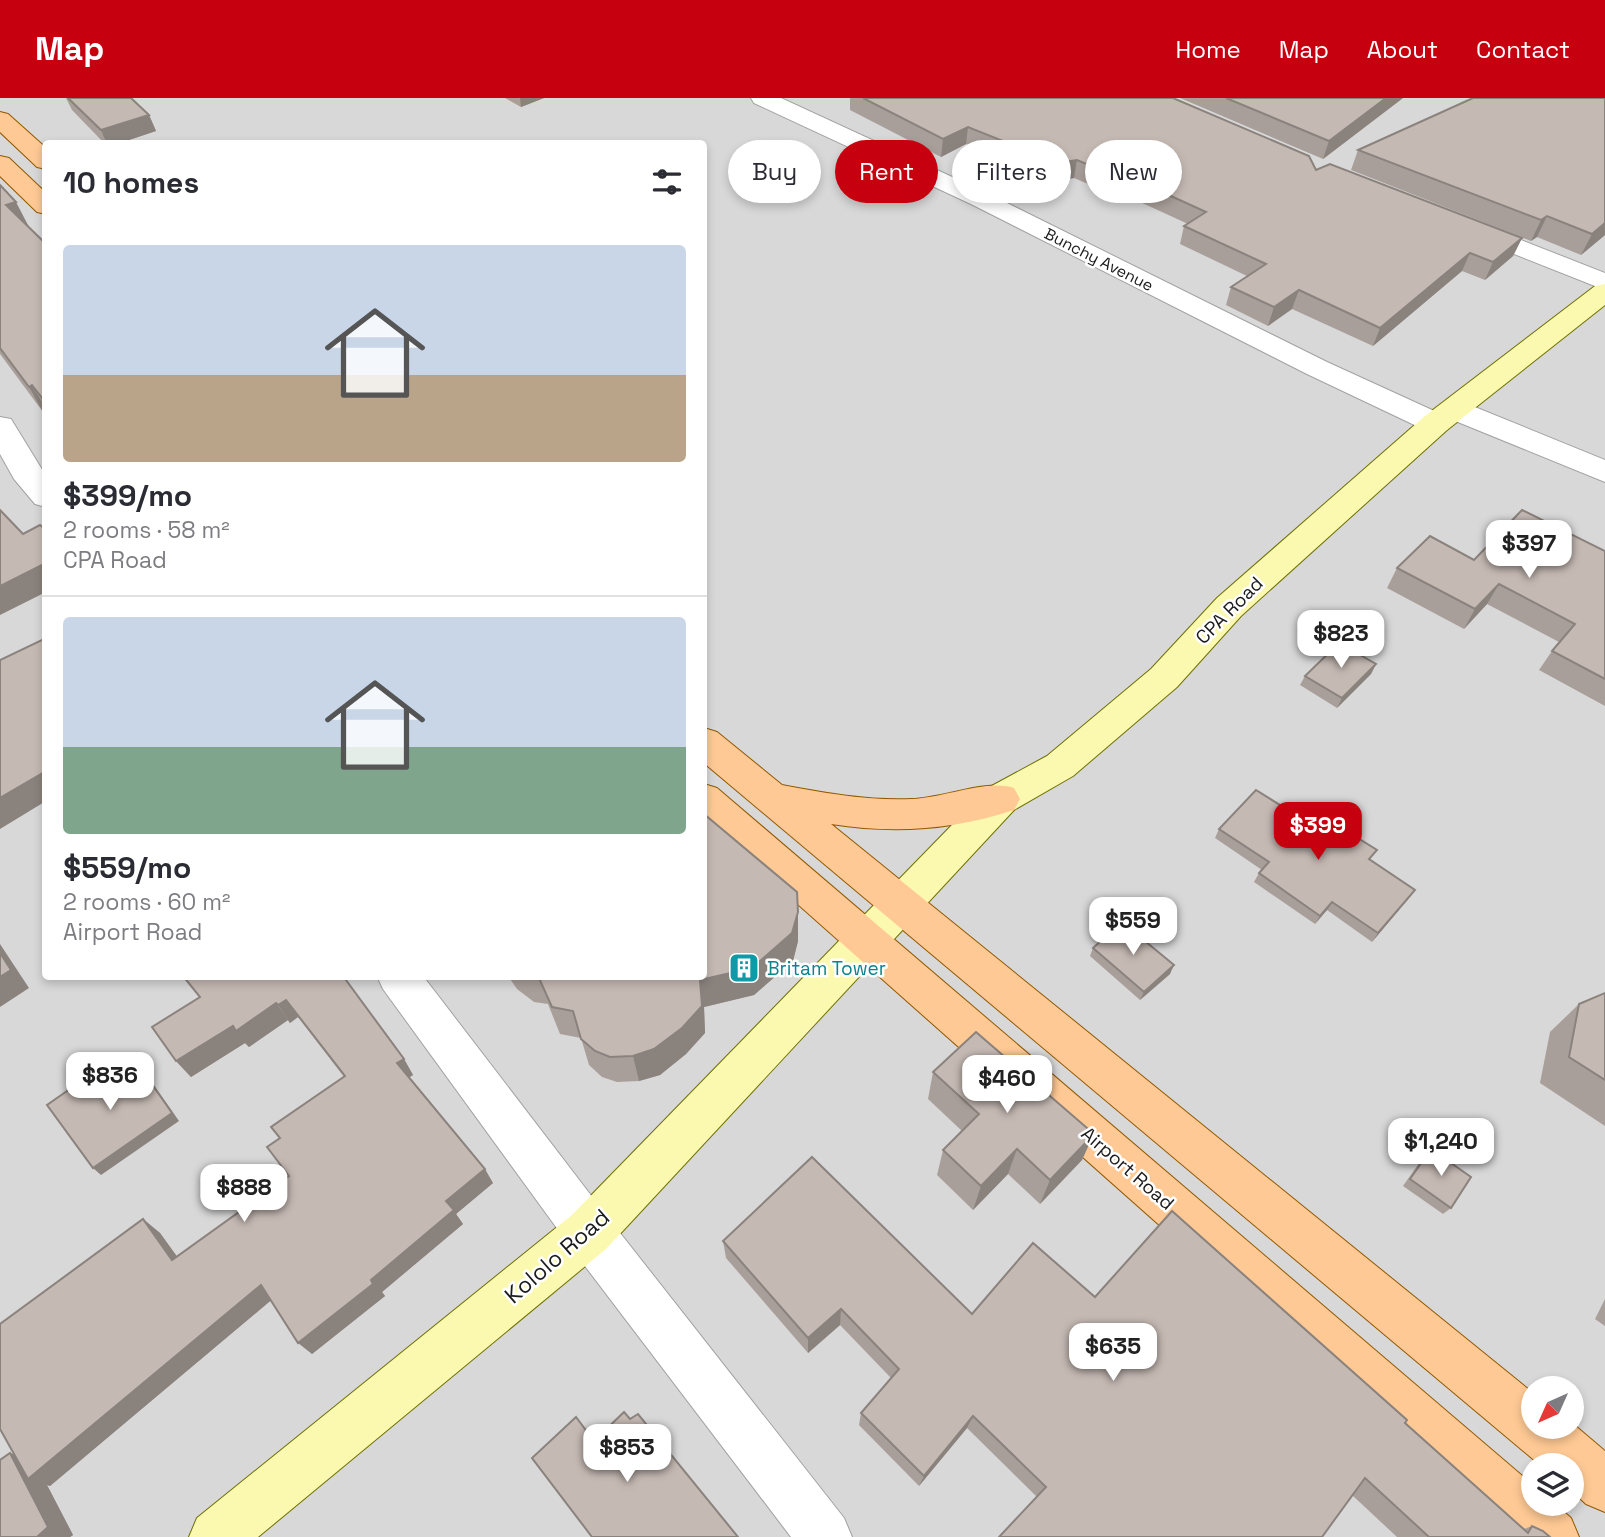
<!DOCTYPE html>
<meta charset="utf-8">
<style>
:root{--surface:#fff;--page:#f2f2f3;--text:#2b2b33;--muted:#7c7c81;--line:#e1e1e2;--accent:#c6000e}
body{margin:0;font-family:"Space Grotesk",sans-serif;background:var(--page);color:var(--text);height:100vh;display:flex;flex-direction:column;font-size:26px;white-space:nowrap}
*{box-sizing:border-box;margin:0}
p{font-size:23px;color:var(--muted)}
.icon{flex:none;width:38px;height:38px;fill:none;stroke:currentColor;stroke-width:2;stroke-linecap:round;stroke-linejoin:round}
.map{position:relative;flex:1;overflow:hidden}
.panel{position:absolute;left:42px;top:42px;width:665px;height:840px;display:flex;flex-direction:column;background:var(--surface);border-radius:7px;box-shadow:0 4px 10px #0003}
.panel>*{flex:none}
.top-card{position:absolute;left:728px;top:42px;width:665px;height:63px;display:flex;gap:14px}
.needle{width:46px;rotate:225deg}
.controls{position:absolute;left:1521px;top:1278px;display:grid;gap:14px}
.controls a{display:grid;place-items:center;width:63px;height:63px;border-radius:50%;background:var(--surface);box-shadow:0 4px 10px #0003;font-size:35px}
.price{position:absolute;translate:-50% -60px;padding:0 16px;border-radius:14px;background:#fff;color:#222;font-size:23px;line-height:46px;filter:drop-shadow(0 2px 4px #0008)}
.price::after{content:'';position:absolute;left:50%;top:42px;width:21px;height:16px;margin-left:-10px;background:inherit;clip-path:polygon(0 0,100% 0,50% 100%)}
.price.on{background:var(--accent);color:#fff}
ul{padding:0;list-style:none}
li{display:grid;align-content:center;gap:14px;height:371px;padding:0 21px}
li+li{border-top:2px solid var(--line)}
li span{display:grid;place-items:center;height:217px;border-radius:7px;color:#555}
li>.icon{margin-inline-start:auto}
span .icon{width:126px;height:126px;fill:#fffc;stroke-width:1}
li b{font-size:30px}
h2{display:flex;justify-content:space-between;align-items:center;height:84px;padding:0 21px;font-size:30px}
.pill{padding:0 24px;border-radius:32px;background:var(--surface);box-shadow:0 4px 10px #0003;font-size:24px;line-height:63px}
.pill.on{background:var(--accent);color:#fff}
header{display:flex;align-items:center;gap:42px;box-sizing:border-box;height:98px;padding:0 35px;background:var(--accent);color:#fff}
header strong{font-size:33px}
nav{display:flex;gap:38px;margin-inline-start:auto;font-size:24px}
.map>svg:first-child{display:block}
.residential{fill:#d9d8d8;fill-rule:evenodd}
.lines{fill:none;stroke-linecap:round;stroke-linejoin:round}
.street-casing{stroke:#a2a2a2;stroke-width:2}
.secondary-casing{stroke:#6e7202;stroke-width:2}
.primary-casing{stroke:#925800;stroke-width:2}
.street{fill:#fff;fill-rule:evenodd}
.secondary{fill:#fbf9b0;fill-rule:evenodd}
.primary{fill:#fec994;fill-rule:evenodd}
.wall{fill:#a99f9a}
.shaded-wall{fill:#8a827d}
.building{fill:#c5b9b3;stroke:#8a827d;stroke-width:2}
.labels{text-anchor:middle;stroke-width:5;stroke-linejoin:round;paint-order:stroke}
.far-street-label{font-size:16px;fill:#1b1b1b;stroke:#fff}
.street-label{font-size:19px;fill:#1b1b1b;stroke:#fff}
.culture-label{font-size:19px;fill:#0d838f;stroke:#fff;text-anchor:start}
.near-street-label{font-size:23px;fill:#1b1b1b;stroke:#fff}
</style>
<header>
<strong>Map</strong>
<nav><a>Home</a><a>Map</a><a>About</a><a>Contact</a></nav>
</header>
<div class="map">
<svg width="1605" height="1439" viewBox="0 0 1605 1439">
<rect width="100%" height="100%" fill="#ede8e0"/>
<path class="residential" d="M0 0H1605V1439H0ZM46 46H704V878H46ZM1533 1290H1572V1328H1533ZM1533 1367H1572V1405H1533Z"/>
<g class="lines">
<g class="street-casing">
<g id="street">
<polygon points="751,0 781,0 989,96 1327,264 1443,317 1440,312 1445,305 1455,303 1465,305 1605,362 1605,384 1448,320 1451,325 1447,332 1436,334 1425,332 1307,276 971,106 754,5"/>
<polygon points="1470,122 1605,175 1605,192 1461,135 1457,130 1461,125"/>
<polygon points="0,319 11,321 46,378 46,409 35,406 14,381 0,356"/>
<polygon points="377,878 423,878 606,1117 844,1420 852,1439 791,1439 572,1151 383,891"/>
</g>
</g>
<g class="secondary-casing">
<polygon id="secondary" points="1605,186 1605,207 1447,332 1241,518 1177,589 1073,678 1014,712 606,1151 258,1439 189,1439 197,1420 572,1117 988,690 1047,658 1151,571 1217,500 1425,318 1595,188"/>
</g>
<g class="primary-casing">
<g id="primary">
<polygon points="0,14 8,16 46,50 46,71 37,69 0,34"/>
<polygon points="0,58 9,60 46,95 46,116 37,114 0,78"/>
<path d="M704 630 717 634 782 687C825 695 868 703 912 701 944 700 986 681 1014 690L1020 701 1014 712C954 732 894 736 831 726L1533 1295V1328H1572V1325L1605 1353V1414L1586 1406 1572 1393V1367H1540L704 665Z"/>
<polygon points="704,686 717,690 1533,1387 1533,1405 1554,1405 1571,1420 1579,1439 1511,1439 704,723"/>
</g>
</g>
<use href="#street" class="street"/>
<use href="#secondary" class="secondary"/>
<use href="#primary" class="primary"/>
</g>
<g class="wall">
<polygon points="66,0 131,0 149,17 156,33 117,46 105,46 72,12"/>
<polygon points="505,0 544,0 521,9"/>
<polygon points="850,0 1173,0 1316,72 1522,140 1513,158 1485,182 1462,173 1373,248 1292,211 1268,228 1226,207 1231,189 1247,178 1180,146 1184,128 1188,126 1114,92 1109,95 1074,80 1055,83 966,46 941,59 850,12"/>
<polygon points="1180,0 1403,0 1323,61"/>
<polygon points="1605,0 1605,137 1581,157 1537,139 1531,143 1351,72 1358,52"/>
<polygon points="0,87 29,129 46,146 46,313 43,314 0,256"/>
<polygon points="1605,453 1605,608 1539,572 1552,553 1559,544 1487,506 1464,531 1387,490 1397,470 1474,462"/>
<polygon points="1376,566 1371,576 1337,610 1300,587 1305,578"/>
<polygon points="1219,731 1370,762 1415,792 1372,844 1327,812 1315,826 1254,784 1259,775 1262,772 1215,740"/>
<polygon points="798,843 793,863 754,897 704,909 705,935 686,956 660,977 639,983 617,984 602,979 589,967 581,940 560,936 548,906 534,904 517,891 508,878 704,878"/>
<polygon points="1093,850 1170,876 1140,902 1090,858"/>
<polygon points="182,878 343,878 404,961 413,977 409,979 493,1085 456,1116 463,1126 382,1194 385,1198 312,1256 271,1202 50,1388 47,1387 73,1437 70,1439 0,1439 10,1355 14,1356 143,1121 160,1135 177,1159 289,1078 280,1040 344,979 298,919 290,925 288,922 249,949 245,945 191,979 176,963 200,899"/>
<polygon points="1605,895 1605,1028 1540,985 1550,934 1579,906"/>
<polygon points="933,974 1082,1062 1040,1106 1008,1076 973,1112 937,1077 943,1052 962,1033 928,1001"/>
<polygon points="1431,1051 1451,1110 1443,1116 1403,1088 1424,1058"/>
<polygon points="723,1143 972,1216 1095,1199 1405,1325 1524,1431 1532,1428 1550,1439 1397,1439 1352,1397 1037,1399 967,1330 919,1388 859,1327 861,1315 891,1280 840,1227 808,1255 726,1160"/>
<polygon points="1605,1201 1605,1228 1595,1221"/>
</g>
<g class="shaded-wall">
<polygon points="520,0 544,0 521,9"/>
<polygon points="1386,0 1403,0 1323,61 1329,43"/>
<polygon points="149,17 156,33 117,46 107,46 101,32"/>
<polygon points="968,29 966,46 941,59 943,41"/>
<polygon points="1077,62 1074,80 1055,83 1058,65"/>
<polygon points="1118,74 1114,92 1109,95 1113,77"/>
<polygon points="16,104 29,129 6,107"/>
<polygon points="1547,118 1537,139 1531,143 1541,122"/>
<polygon points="1605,125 1605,137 1581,157 1592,136"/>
<polygon points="1522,140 1513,158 1485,182 1493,164"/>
<polygon points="1470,155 1462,173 1373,248 1380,230"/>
<polygon points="1299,192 1292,211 1268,228 1274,209"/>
<polygon points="32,287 46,311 46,313 43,314 29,289"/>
<polygon points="46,465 46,494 0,517 0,488"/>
<polygon points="1499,486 1487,506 1464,531 1475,511"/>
<polygon points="1376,566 1371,576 1337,610 1342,600"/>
<polygon points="46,673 46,703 0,731 0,700"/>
<polygon points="1415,792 1409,800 1372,844 1378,835"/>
<polygon points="1332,804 1327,812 1315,826 1320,818"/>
<polygon points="798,814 798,843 793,863 754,897 704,909 705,935 686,956 660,977 639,983 633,958 700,882"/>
<polygon points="0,846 29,890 0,909"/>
<polygon points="1174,867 1170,876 1140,902 1144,894"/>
<polygon points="286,902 298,919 290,925 278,907"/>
<polygon points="276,905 288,922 249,949 245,945 191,979 176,963 233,928"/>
<polygon points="404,961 413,977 407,981 397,965"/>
<polygon points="135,962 142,970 179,1023 101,1077 93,1070"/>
<polygon points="1094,1036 1082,1062 1040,1106 1050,1082"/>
<polygon points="1017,1051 1008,1076 973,1112 981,1088"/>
<polygon points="485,1071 493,1085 456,1116 463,1126 382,1194 385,1198 312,1256 298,1245 371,1182 446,1103"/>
<polygon points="143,1121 160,1135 189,1175 172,1162"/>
<polygon points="261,1187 275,1199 50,1388 47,1387 73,1437 70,1439 37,1439 10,1355 35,1364"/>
<polygon points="841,1211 840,1227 808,1255 808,1240"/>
<polygon points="973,1318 967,1330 919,1388 924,1378"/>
</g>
<g class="building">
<polygon points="68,0 131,0 149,17 101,32"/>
<polygon points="863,0 1173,0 1309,58 1316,72 1330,66 1522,140 1493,164 1470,155 1380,230 1299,192 1274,209 1231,189 1266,166 1184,128 1206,114 1118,74 1113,77 1077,62 1058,65 968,29 943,41"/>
<polygon points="1226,0 1386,0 1329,43"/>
<polygon points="1473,0 1605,0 1605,125 1592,136 1547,118 1541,122 1358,52"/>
<polygon points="0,87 16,104 6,107 46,146 46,305 32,287 29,289 0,250"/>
<polygon points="0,412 23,436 40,427 46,432 46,465 0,488"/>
<polygon points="1522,412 1605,453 1605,581 1552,553 1575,526 1499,486 1475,511 1397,470 1430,438 1474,462"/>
<polygon points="46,540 46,673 0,700 0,562"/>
<polygon points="1339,545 1376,566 1342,600 1305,578"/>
<polygon points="1256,692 1307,724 1316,714 1377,752 1369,761 1415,792 1378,835 1332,804 1320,818 1259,775 1269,764 1219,731"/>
<polygon points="704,716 797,794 798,814 792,835 752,870 700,882 702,908 682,930 654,951 633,958 610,959 595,953 581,941 573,913 552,909 538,878 704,878"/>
<polygon points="1122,824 1174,867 1144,894 1093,850"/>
<polygon points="0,855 11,872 0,879"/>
<polygon points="183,878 343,878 404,961 397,965 485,1071 446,1103 454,1112 371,1182 373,1186 298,1245 261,1187 28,1381 0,1331 0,1226 143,1121 172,1162 289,1078 267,1049 280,1040 271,1029 345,978 286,902 278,907 276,905 236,933 233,928 176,963 152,929 200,899"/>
<polygon points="1605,895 1605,982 1569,959 1579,906"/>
<polygon points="976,934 1094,1036 1050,1082 1017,1051 981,1088 943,1052 979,1016 933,974"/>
<polygon points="135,962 172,1015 93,1070 47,1007 90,977 97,986"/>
<polygon points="1431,1051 1471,1079 1451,1110 1410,1081"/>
<polygon points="812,1059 972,1216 1033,1145 1095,1199 1172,1113 1407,1322 1405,1325 1528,1435 1532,1428 1543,1433 1550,1439 1429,1439 1365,1380 1322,1439 999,1439 1046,1389 973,1318 924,1378 861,1315 899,1271 841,1211 808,1240 723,1143"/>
<polygon points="624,1314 630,1321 638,1316 738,1439 592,1439 532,1360 576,1319 594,1343"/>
<polygon points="10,1355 48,1429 37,1439 0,1439 0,1362"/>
</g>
<defs>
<g id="building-square" transform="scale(1.575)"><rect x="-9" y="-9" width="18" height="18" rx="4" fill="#0f9aa8" stroke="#fff"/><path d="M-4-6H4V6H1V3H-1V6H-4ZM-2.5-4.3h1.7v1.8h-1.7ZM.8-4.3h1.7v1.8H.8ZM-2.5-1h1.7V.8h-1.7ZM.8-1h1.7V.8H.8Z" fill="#fff"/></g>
</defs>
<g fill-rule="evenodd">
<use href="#building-square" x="744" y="870"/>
</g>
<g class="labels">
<g class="far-street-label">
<text transform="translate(1099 161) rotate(27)" y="6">Bunchy Avenue</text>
</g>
<g class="street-label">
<text transform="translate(1229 512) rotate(-45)" y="7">CPA Road</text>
<text transform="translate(1128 1070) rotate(41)" y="7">Airport Road</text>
</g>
<g class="culture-label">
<text x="767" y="877">Britam Tower</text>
</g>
<g class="near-street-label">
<text transform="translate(557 1158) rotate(-41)" y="8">Kololo Road</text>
</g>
</g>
</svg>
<div class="controls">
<a><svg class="needle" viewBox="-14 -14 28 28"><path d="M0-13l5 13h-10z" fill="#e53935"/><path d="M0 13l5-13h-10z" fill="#7c7c81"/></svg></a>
<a><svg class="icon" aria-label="layers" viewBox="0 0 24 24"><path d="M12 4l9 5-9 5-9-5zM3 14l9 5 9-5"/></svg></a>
</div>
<b class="price" style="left:1529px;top:482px">$397</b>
<b class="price" style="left:1341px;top:572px">$823</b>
<b class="price on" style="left:1318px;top:764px">$399</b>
<b class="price" style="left:1133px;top:859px">$559</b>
<b class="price" style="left:110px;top:1014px">$836</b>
<b class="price" style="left:1007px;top:1017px">$460</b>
<b class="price" style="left:1441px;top:1080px">$1,240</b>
<b class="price" style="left:244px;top:1126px">$888</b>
<b class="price" style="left:1113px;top:1285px">$635</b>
<b class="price" style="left:627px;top:1386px">$853</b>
<div class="top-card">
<a class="pill">Buy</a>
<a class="pill on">Rent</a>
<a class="pill">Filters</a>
<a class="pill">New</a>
</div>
<section class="panel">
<h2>10 homes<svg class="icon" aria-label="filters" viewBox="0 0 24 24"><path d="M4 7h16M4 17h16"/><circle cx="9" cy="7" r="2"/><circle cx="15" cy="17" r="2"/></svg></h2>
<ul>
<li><span style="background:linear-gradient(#c9d6e8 60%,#b9a48a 0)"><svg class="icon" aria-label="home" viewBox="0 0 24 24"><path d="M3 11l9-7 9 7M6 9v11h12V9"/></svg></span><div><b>$399/mo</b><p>2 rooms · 58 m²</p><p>CPA Road</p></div></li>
<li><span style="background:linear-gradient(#c9d6e8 60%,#7fa58c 0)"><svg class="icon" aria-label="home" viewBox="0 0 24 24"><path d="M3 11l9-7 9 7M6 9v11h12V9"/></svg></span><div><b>$559/mo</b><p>2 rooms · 60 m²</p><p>Airport Road</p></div></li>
</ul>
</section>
</div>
